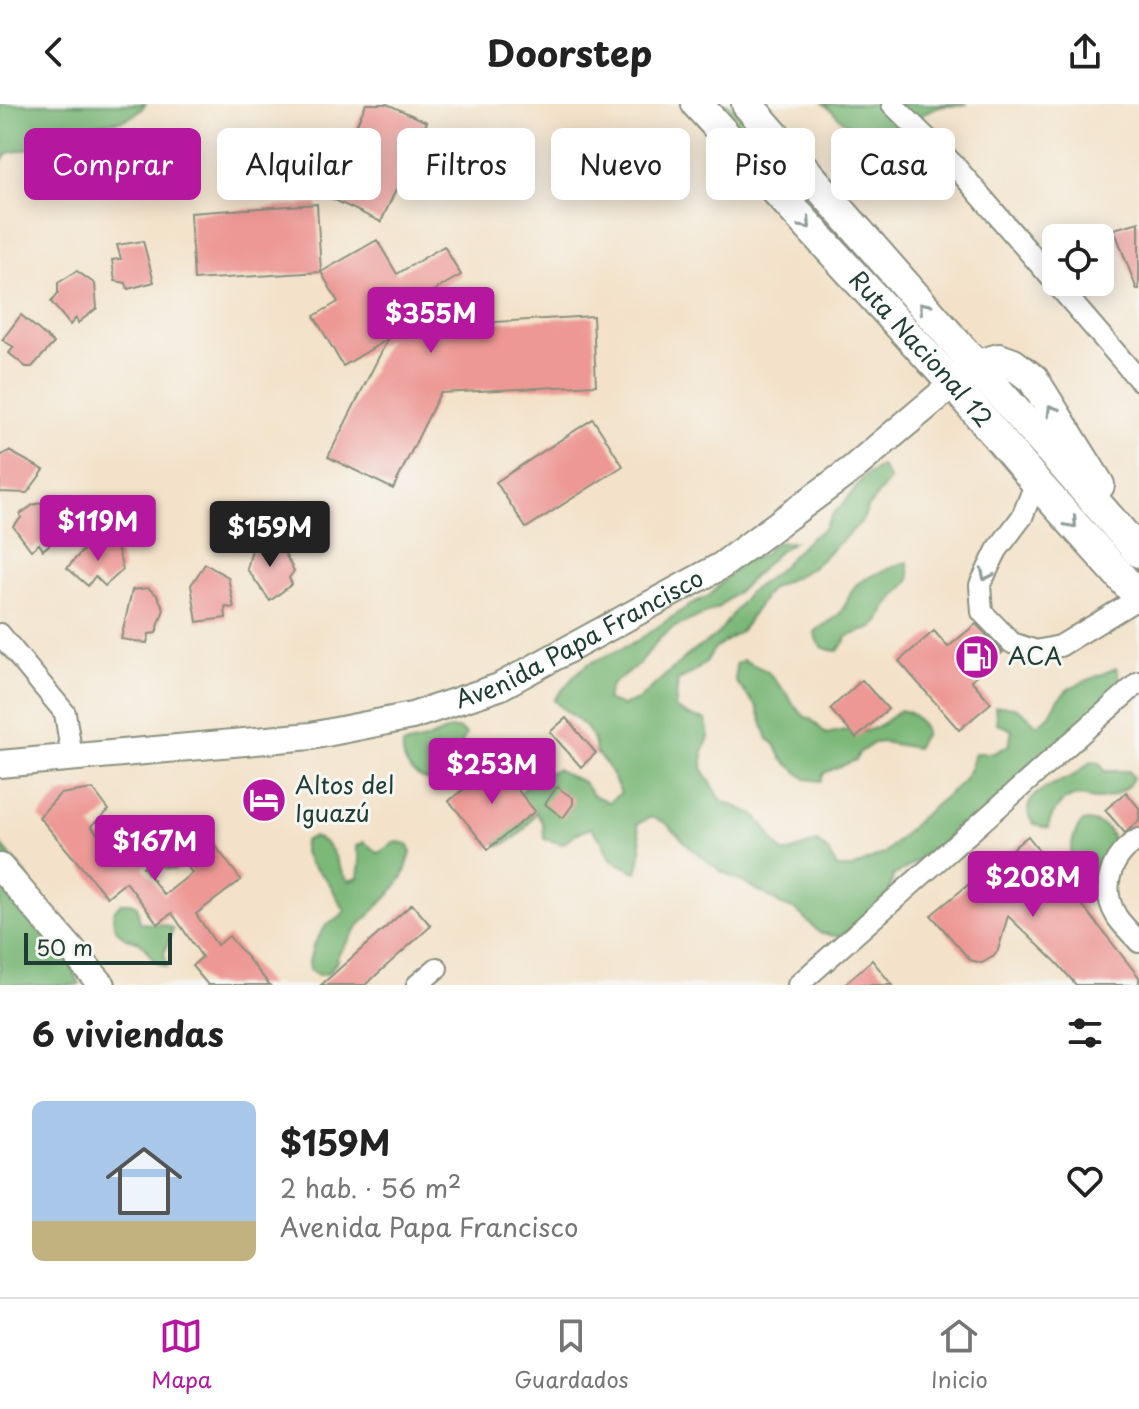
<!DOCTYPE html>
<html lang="es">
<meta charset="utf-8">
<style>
:root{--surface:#fff;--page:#f6f6f6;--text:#222;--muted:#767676;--line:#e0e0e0;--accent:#b5179e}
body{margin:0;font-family:"Playpen Sans",sans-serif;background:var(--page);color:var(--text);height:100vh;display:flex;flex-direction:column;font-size:30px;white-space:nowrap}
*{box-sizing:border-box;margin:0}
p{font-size:26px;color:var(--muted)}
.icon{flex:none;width:44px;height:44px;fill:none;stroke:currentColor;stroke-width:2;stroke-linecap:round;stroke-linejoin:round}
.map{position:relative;height:881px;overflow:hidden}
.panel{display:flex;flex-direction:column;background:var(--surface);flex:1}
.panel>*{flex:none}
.hud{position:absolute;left:24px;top:24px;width:1092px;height:72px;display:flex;gap:16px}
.buttons{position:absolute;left:1042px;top:120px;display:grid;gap:16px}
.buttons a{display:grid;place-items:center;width:72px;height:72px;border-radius:12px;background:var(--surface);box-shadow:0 4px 20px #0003;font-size:40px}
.scale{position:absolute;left:24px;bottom:20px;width:148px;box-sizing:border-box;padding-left:8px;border:4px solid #1f3d34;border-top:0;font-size:22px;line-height:28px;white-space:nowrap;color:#1f3d34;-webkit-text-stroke:6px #f6f6f2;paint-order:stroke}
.price{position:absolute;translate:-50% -68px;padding:0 18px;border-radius:8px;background:var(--accent);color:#fff;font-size:26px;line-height:52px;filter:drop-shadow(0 2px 4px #0008)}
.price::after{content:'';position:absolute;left:50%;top:48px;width:24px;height:18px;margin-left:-12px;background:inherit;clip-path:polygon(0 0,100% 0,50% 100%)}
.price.active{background:#222;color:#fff}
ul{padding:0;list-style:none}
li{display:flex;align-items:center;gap:24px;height:200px;padding:0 32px}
li span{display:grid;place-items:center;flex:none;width:224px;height:160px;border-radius:12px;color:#555}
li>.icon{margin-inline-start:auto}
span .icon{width:96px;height:96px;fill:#fffc;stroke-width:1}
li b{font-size:34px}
h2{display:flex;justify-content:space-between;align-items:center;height:96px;padding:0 32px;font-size:34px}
.tag{padding:0 28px;border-radius:12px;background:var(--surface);box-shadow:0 4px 20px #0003;font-size:28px;line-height:72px}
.tag.active{background:var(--accent);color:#fff}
header{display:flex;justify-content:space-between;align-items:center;height:104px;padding:0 32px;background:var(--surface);font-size:36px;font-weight:700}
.dock{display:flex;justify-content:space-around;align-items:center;height:112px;border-top:2px solid var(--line);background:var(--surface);font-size:22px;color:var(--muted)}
.dock a{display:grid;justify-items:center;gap:4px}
.dock .active{color:var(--accent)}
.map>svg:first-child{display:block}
.green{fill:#9bd78c;stroke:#5d8a60;stroke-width:2}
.forest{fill:#7cb878;stroke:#4e7a56;stroke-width:2}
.building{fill:#ed9894}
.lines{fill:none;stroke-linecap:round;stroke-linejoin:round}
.minor-casing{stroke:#89907e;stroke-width:24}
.major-casing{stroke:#89907e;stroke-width:30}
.highway-casing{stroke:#89907e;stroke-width:34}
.minor{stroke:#fff;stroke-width:20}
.major{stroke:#fff;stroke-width:26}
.highway{stroke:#fff;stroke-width:30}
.oneway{stroke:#8f9e9a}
.labels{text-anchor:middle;stroke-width:6;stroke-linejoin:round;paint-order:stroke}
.street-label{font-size:24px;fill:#1f3d34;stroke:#f6f6f2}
.poi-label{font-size:24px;fill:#1f3d34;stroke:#f6f6f2;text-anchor:start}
</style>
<header><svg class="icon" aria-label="back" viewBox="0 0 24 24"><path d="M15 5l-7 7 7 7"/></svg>Doorstep<svg class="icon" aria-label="share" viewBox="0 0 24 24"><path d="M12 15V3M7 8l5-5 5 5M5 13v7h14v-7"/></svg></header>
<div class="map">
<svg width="1139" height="881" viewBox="0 0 1139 881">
<rect width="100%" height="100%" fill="#f6f6f2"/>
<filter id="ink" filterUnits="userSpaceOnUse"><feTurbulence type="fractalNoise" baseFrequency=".0125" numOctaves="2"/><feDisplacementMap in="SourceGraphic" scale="16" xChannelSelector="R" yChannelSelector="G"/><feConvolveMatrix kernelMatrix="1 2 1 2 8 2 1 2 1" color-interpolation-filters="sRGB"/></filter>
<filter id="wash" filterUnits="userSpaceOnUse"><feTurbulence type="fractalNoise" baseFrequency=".006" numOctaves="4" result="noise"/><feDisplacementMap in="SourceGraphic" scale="32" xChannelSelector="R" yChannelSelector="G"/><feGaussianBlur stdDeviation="1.8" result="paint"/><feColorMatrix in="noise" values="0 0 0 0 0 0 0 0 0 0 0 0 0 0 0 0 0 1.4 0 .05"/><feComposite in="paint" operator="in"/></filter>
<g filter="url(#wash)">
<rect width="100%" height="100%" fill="#f3e2c9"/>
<polygon class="green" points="709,0 728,0 947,245 939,251"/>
<g class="forest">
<path d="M0 0H146C129 22 108 16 83 23L73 36 8 49 0 59Z"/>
<polygon points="824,0 968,0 936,3 873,39 849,22"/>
<path d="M881 362 890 376 869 402 862 417 851 428 812 464 770 485 741 527 714 545 706 558 693 569 678 576 675 604 689 612 706 616 709 633 703 648 702 664 721 696 753 710 765 722 773 737 784 750 817 738 830 749 837 764H852L885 749 921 713 961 679 970 665 975 649H994L1009 641 1012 626 997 619 995 603C1017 600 1021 605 1037 621L1050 611 1058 596 1069 584 1116 564 1122 580 950 742 934 743 907 764 893 772 889 788 852 831 835 832 820 829 796 806 780 800 765 790 719 766 692 745 666 719 651 713 637 720C642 738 643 750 637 768L623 762 609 753 602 737 591 724 575 730 563 740 544 735 543 720 536 708C525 726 520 733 500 742L486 734 527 681 542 671 557 665 567 671 582 677 593 691 608 698 621 689 607 661 596 649C594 618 571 615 554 596L576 570 588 560 634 539 693 499 709 492 732 468 745 457 763 451 774 439 793 438 779 447 743 483 718 504 673 524 659 535 638 561 611 581 606 596 622 602 638 596 688 551 718 530 748 489 774 470 809 435 824 425 833 410 845 398 865 372Z"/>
<path d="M908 458 910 476 887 502 879 518 872 524 848 532 838 547C824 546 816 542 815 528 822 520 834 517 840 509 847 501 849 489 856 481 862 475 900 459 908 458Z"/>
<path d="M743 556 767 567 787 590 794 601 804 612 812 616 826 630 845 626 863 628 878 623 900 606C913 608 921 617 925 629L916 644 882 638 874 639 859 649 856 656 824 669 821 677 806 675 782 655 775 640 768 635 757 603 735 577 736 560Z"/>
<path d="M450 625H459L466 630 459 645 446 657 434 678C414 675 401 661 403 641L425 636Z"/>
<path d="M1092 657 1100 659 1104 667H1129L1133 674C1127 687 1110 695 1096 695 1090 695 1084 692 1077 692 1061 693 1053 708 1048 722L1049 724C1039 723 1032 722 1029 712 1022 685 1062 680 1077 669 1082 665 1087 660 1092 657Z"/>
<path d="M1083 717C1112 718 1120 735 1107 760 1104 766 1102 773 1095 776 1087 779 1078 776 1071 771 1067 756 1072 729 1083 717Z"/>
<path d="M148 719 161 729 183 757 181 763C161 773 147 749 140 733L142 725Z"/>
<path d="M312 733C339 739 333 762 349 777L358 774 360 757 356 742 364 738 378 749C392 742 392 734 409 741L411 749 404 771 390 790 358 823 338 851 336 859 327 870 318 871 310 866 309 858 313 842 327 820 341 813 345 806C337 797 334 785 327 776 314 761 302 761 304 737Z"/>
<polygon points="0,739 26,770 43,799 80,881 0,881"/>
<path d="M121 799H130L137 802 140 819 165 821 173 825 164 849 167 863C152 860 150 849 140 838 138 837 128 835 126 834 112 826 108 809 121 799Z"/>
</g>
<g id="blocks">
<g class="building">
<polygon points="366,0 387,0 427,18 381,118 324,91"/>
<polygon points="317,100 321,168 194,176 190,109"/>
<polygon points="1139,118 1139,186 1137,186 1114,125"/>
<polygon points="377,136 397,170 444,142 461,171 417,196 432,222 593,212 596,281 440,289 393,385 328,353 388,235 343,262 314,212 338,198 321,168"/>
<polygon points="143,137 154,178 128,185 126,179 115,177 112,156 121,155 117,141"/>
<polygon points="77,167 95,180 97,204 78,219 76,214 70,221 51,198 58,189 58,179"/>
<polygon points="21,211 54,239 32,263 26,263 9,249 14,243 2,236"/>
<polygon points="593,315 623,362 526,424 496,378"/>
<polygon points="9,347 44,366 27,389 0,388 0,352"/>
<polygon points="47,397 68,425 43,446 39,440 31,446 13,422 21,414 20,410 33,401"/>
<polygon points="114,431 123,466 105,482 95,472 88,482 67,464 85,444 105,440"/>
<polygon points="254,437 281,442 294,467 289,474 292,480 270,497 247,465"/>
<polygon points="205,460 228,473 234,504 225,503 226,514 197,518 191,481"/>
<polygon points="148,484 157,491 164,505 156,529 149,530 147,539 121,535 132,486"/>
<polygon points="976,520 1003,548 971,576 991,599 959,626 899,557 934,527 948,543"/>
<polygon points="862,576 888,605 856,634 830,605"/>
<polygon points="566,614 596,649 581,663 550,628"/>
<polygon points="496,659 535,707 488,745 449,697"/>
<polygon points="557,683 573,694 573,700 563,714 545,700"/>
<polygon points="93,685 109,706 91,722 115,750 133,731 153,755 143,763 164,791 192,769 183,757 211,736 241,776 196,810 217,841 229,832 270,881 208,881 192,862 202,853 172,809 158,820 126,778 107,793 39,713 60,690"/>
<polygon points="1126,688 1139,704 1139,717 1125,729 1105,706"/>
<polygon points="1028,732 1139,873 1139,881 1076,881 1058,860 1008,812 998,846 994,852 982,859 970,856 931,811"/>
<polygon points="412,800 431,822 365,881 321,881"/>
<polygon points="872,856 892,881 844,881"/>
</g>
</g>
</g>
<g filter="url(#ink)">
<use href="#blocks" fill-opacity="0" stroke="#89907e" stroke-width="2"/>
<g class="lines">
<g class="minor-casing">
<g id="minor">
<polyline points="892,0 955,62 1139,276"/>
<polyline points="1036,378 1022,413 997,446 980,481 982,508 1012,539 1036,547 1060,542 1139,494"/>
<polyline points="0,530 65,609 72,653"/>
<path d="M1139 735C1111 751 1099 784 1117 813 1123 822 1132 830 1139 838"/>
<polyline points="417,881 437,864"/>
<polyline points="798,881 1139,578"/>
</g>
</g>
<g class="major-casing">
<g id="major">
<path id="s1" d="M0 660 311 632 412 612 499 583 721 462 852 365 953 280"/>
<polyline points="0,763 102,881"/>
</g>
</g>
<g class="highway-casing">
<g id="highway">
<path id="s2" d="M697 0 953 280 1036 378 1139 493"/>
<polyline points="747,0 1139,448"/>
<polyline points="964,271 975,262 999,255 1013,260 1033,275 1099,381"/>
</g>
</g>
<use href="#minor" class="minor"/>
<use href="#major" class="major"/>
<use href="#highway" class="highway"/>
</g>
<defs><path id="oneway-chevron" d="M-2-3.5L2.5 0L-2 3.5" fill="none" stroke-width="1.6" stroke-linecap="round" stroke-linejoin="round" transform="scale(2)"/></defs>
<g class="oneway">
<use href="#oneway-chevron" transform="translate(806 120) rotate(48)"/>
<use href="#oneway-chevron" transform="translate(924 203) rotate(-131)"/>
<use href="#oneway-chevron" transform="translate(1052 306) rotate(-122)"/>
<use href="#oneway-chevron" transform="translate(1072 419) rotate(48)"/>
<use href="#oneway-chevron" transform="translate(986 471) rotate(115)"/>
</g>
</g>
<defs>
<g id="fuel-disc" transform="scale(2.3)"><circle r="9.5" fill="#b5179e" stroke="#f6f6f2"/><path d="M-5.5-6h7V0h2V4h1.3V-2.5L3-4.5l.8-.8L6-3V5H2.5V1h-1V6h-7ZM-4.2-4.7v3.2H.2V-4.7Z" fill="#fff"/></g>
<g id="hotel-disc" transform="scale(2.3)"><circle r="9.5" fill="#b5179e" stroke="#f6f6f2"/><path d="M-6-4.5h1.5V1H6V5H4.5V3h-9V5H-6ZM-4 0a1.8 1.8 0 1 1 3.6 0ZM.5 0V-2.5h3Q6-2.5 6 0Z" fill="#fff"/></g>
</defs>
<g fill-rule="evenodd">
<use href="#fuel-disc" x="977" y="553"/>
<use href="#hotel-disc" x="264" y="696"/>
</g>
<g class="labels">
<g class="street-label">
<text dy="8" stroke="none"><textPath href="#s2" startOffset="332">Ruta Nacional 12</textPath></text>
<text dy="8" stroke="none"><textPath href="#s1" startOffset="600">Avenida Papa Francisco</textPath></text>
</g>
<g class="poi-label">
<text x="1008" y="561">ACA</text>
<text x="295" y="690">Altos del<tspan x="295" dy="28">Iguazú</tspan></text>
</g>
</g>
</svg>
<div class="buttons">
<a><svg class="icon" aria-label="locate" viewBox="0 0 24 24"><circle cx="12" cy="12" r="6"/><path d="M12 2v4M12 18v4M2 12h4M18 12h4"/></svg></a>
</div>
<div class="scale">50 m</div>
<b class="price" style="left:431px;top:251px">$355M</b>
<b class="price" style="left:98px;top:459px">$119M</b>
<b class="price active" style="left:270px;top:465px">$159M</b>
<b class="price" style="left:492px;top:702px">$253M</b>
<b class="price" style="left:155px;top:779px">$167M</b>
<b class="price" style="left:1033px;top:815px">$208M</b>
<div class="hud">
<a class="tag active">Comprar</a>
<a class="tag">Alquilar</a>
<a class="tag">Filtros</a>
<a class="tag">Nuevo</a>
<a class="tag">Piso</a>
<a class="tag">Casa</a>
</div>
</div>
<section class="panel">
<h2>6 viviendas<svg class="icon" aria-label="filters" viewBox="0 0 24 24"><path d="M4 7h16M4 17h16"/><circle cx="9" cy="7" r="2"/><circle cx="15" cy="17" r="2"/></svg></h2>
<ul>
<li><span style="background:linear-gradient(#a9c7e8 75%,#c2b280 0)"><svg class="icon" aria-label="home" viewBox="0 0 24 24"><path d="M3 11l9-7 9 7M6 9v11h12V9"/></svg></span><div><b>$159M</b><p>2 hab. · 56 m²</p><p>Avenida Papa Francisco</p></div><svg class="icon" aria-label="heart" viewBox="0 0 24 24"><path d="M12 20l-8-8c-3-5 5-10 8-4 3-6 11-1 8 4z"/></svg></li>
</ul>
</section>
<nav class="dock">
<a class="active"><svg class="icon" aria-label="map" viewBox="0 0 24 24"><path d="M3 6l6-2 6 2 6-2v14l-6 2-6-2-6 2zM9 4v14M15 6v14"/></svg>Mapa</a>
<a><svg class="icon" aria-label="saved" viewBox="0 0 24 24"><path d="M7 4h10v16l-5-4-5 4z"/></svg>Guardados</a>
<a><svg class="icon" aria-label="home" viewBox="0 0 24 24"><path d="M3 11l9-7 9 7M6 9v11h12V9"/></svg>Inicio</a>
</nav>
